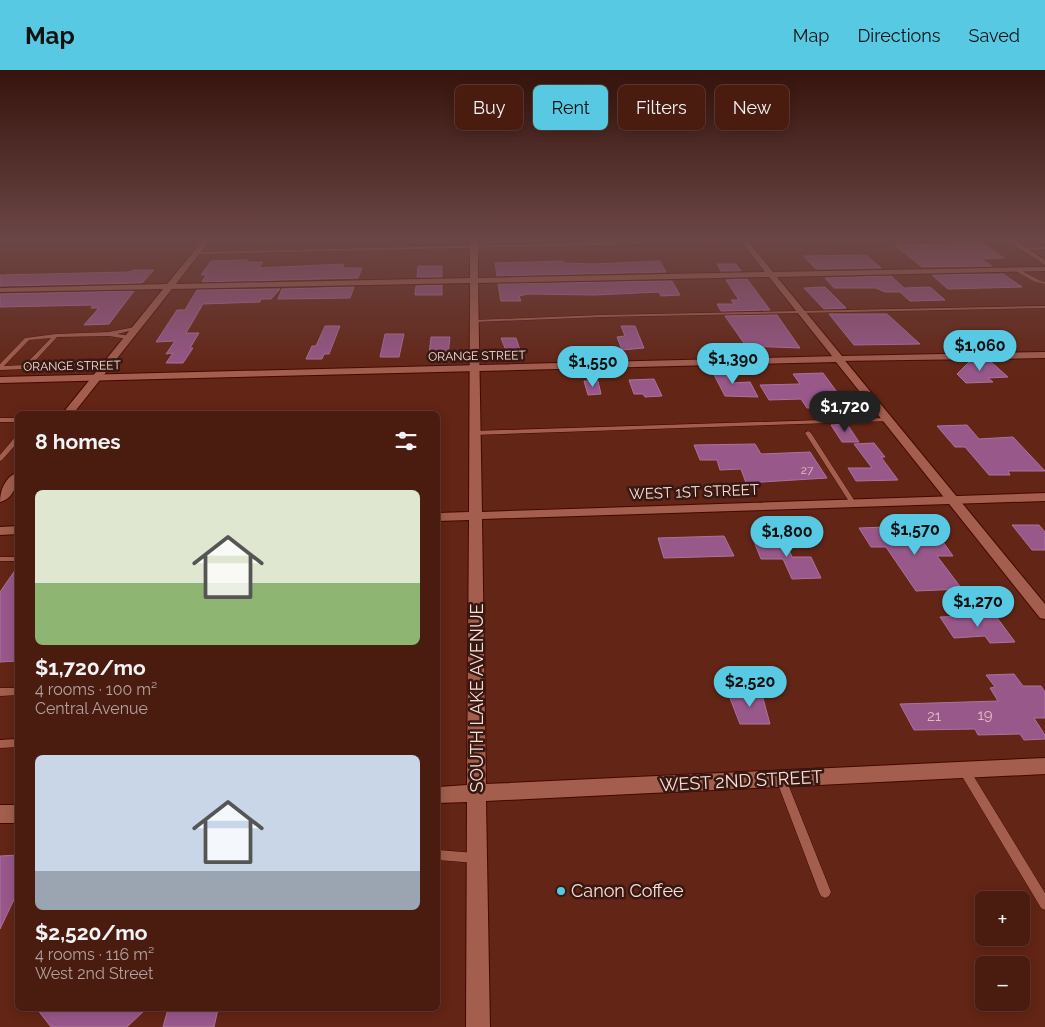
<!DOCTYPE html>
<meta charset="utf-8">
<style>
:root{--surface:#4a1c10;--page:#512519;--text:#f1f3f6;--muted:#b2a19f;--line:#613a30;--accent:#57c9e3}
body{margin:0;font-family:Raleway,sans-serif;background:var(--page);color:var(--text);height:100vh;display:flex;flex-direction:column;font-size:19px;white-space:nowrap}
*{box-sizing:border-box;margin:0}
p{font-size:16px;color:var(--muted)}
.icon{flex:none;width:28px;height:28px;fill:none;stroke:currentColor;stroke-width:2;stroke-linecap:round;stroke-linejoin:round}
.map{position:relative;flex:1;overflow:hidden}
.drawer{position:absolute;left:15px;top:341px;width:425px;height:600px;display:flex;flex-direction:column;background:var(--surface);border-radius:8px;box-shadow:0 2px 12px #0003,0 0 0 1px var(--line)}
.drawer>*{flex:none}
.top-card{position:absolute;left:455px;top:15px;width:475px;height:45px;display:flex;gap:10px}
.buttons{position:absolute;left:975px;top:821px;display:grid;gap:10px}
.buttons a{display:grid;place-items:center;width:55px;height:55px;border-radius:8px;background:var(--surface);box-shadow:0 2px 12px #0003,0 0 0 1px var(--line);font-size:25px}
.price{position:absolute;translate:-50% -42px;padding:0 11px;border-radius:18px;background:var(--accent);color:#111;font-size:16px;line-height:32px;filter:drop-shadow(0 1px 2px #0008)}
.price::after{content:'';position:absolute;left:50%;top:30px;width:15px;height:11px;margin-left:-8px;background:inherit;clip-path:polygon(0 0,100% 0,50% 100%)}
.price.on{background:#222;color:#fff}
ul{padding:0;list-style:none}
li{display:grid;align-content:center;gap:10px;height:265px;padding:0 20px}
li span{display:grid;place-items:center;height:155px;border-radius:8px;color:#555}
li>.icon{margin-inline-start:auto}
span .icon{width:90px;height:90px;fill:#fffc;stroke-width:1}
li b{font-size:21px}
h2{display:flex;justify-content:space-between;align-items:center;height:60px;padding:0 20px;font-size:21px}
.pill{padding:0 18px;border-radius:8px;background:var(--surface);box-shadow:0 2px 12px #0003,0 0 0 1px var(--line);font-size:18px;line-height:45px}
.pill.on{background:var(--accent);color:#111}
header{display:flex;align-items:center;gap:30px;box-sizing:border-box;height:70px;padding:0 25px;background:var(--accent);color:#111}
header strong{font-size:24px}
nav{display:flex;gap:28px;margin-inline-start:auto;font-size:18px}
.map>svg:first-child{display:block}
.building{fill:#98588a;stroke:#ac729f}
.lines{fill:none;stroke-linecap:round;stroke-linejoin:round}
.service-casing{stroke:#450700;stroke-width:1}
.minor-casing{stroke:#450700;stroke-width:2}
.tertiary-casing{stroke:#450700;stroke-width:2}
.secondary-casing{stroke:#450700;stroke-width:2}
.service{fill:#a35e4d;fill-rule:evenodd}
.minor{fill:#a35e4d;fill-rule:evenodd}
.tertiary{fill:#a35e4d;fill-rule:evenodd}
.secondary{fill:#a35e4d;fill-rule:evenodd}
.poi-dot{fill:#57c9e3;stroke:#351912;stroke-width:2}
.labels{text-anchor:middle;stroke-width:5;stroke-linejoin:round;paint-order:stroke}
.far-street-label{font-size:12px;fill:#fdddd4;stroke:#351912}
.number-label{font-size:12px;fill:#e4bcc2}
.street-label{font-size:15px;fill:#fdddd4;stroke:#351912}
.near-number-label{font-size:15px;fill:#e4bcc2}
.near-street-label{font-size:18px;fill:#fdddd4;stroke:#351912}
.near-poi-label{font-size:18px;fill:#fdddd4;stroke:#351912;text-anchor:start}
</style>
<header>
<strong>Map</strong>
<nav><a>Map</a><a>Directions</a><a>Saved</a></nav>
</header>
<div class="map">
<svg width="1045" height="957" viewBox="0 0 1045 957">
<rect width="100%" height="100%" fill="#632515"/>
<g class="building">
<polygon points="978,170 1004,188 981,189 992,196 922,197 894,175 950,174 946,172"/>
<polygon points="866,185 881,198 816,199 803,186"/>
<polygon points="247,190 246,192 263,192 259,198 344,194 343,198 362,198 358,208 202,212 206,205 201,205 211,191"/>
<polygon points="563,191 564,193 594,194 660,191 666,202 497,206 495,193"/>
<polygon points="717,194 736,194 741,201 721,201"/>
<polygon points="418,196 442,196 442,207 417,207"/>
<polygon points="135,200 154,200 142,213 0,216 0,205 128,202"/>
<polygon points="1003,204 1022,217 948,219 932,205"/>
<polygon points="891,206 904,218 930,217 945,230 910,231 900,222 885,222 876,218 834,218 825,208"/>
<polygon points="747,209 770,240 721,241 717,234 734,234 731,230 739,230 726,210"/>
<polygon points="672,211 680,225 661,226 659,222 595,225 528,224 519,226 521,231 501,231 498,214"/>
<polygon points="442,215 442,225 415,225 416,216"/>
<polygon points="354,217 350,228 278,229 282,219"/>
<polygon points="825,217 846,238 824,239 804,218"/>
<polygon points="280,219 271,229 261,229 260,232 203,234 186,263 199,263 190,278 193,278 183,293 166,293 173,283 166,284 175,271 156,272 177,240 185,240 197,220"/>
<polygon points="134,221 109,254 84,255 99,238 91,238 93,235 0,237 0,224"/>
<polygon points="829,244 887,244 920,274 854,275"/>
<polygon points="777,245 800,278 746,276 725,246"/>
<polygon points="325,256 340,256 329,284 324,284 322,289 306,289 312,276 316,276"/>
<polygon points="621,256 635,256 644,278 622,280 617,267 625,266"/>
<polygon points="385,264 404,264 399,287 380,287"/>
<polygon points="431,267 450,267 448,285 429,285"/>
<polygon points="501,268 516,268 521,283 507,283"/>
<polygon points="970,291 990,291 1008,307 988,308 993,312 966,313 957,304"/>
<polygon points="710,297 723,297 732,313 750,312 758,327 725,326"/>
<polygon points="823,303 851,341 839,342 843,348 826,348 820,338 807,338 801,329 769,330 760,315 800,314 793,304"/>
<polygon points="654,309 662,326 645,327 643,324 634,324 629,310"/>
<polygon points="584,311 598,311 601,324 588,325"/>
<polygon points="847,354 859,372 842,372 831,355"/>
<polygon points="967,355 979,369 1013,367 1045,401 1008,401 1010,405 989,405 965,377 955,377 937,356"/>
<polygon points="874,373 885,387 881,387 898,410 856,411 848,398 872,398 854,374"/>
<polygon points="755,374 761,384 810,382 827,408 746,413 741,399 720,400 717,390 700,390 694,375"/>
<polygon points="1012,455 1039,455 1045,462 1045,480 1032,480"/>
<polygon points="913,456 917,462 932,469 941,469 953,486 937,486 962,519 916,521 886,477 871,477 859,458"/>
<polygon points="724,466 734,486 664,488 658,468"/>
<polygon points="753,469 784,469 792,487 811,487 821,508 792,509 783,489 761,489"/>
<polygon points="18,496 18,591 0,592 0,522"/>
<polygon points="995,545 1015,572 990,573 985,566 954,568 940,547"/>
<polygon points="1014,604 1023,616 1041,616 1045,622 1045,648 1034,648 1045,665 1045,669 1024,670 1020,664 978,665 975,659 914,660 900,634 998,631 990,618 995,617 986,605"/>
<polygon points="761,621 770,654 740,654 728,623"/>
<polygon points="18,785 18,821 0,859 0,786"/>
<polygon points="37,939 146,939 127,957 51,957"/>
<polygon points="168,939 218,939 214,957 163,957"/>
</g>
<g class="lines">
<g class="service-casing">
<g id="service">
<polygon points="776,169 851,169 198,184 196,183 198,182"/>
<polygon points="858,169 867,169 884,174 882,175"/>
<polygon points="934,169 949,169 931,172 929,171"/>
<polygon points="1045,177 1045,179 1023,180 1021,179 1023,178"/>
<polygon points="1016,198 1039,210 1045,212 1045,214 1035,212 1014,200 1014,198"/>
<polygon points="1045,236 1045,238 602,247 475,252 473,251 475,250 602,245"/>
<path d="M135 257H137V259L117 264 130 266V268L128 269 109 266 57 267 33 293 107 291 109 292V294L29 297 26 299 0 300V294L25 268 56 264 109 262ZM51 268 25 295 4 296 29 270Z"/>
<rect x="0" y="348" width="18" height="4"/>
<polygon points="887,348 889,349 889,351 474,365 471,363 474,361"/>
<polygon points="808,361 811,363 856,433 855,434 853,435 850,433 805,363"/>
<polygon points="18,365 18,372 2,390 0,391 0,385 16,366"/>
<rect x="0" y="487" width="18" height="4"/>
<polygon points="0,618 18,618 18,625 0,626"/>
<polygon points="18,669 18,677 0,678 0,670"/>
<polygon points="964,696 968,697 1045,823 1045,840 1041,838 960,703 959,700 960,697"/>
<polygon points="781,705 785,706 786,709 831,822 829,826 825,828 821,826 819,822 776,709 777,706"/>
<polygon points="438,780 475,783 479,784 481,788 479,792 475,793 438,790"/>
</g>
</g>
<g class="minor-casing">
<g id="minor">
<polygon points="204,169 211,169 176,214 470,208 470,169 478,169 478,208 765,202 739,169 746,169 773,202 1045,197 1045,201 777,207 842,286 1045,282 1045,288 836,291 769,207 478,213 482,442 1045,423 1045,431 482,449 486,714 1045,688 1045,704 486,731 490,957 466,957 467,732 438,733 438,717 467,715 469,450 438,451 438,443 469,442 470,213 172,219 73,344 62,344 163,219 0,222 0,218 167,214"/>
<path d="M18 402C18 414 13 429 0 432 0 420 5 407 18 402Z"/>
<polygon points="18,456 18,464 0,465 0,457"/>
<rect x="0" y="735" width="18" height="18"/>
</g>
</g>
<g class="tertiary-casing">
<polygon id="tertiary" points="839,286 842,287 1045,534 1045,549 1040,548 836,292 0,313 0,307"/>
</g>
<g class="secondary-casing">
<polygon id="secondary" points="1005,169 1013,169 1045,190 1045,195"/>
</g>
<use href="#service" class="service"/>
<use href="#minor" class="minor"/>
<use href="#tertiary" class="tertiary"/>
<use href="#secondary" class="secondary"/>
</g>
<linearGradient id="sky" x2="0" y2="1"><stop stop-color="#36140c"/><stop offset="0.56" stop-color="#6b4646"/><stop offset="1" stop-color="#6b4646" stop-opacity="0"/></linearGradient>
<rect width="1045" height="303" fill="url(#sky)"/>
<circle class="poi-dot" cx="561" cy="821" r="5"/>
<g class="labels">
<g class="far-street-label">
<text transform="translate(477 286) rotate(-1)" y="4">ORANGE STREET</text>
<text transform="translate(72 296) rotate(-1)" y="4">ORANGE STREET</text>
</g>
<g class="number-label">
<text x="807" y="404">27</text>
</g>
<g class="street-label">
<text transform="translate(694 422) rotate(-2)" y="5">WEST 1ST STREET</text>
</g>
<g class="near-number-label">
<text x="985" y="650">19</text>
<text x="934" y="651">21</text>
</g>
<g class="near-street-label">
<text transform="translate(477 628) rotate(-90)" y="6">SOUTH LAKE AVENUE</text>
<text transform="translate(741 711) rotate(-3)" y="6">WEST 2ND STREET</text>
</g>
<g class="near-poi-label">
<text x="571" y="827">Canon Coffee</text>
</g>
</g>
</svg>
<div class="buttons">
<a>+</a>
<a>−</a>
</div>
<b class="price" style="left:980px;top:302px">$1,060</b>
<b class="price" style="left:733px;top:315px">$1,390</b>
<b class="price" style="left:593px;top:318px">$1,550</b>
<b class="price on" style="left:845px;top:363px">$1,720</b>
<b class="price" style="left:915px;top:486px">$1,570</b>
<b class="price" style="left:787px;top:488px">$1,800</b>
<b class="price" style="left:978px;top:558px">$1,270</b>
<b class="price" style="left:750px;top:638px">$2,520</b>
<div class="top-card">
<a class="pill">Buy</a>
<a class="pill on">Rent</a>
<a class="pill">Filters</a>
<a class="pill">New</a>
</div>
<section class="drawer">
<h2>8 homes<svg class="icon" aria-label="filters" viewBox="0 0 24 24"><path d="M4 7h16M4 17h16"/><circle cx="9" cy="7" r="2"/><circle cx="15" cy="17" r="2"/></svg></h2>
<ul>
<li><span style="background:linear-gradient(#dfe7d0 60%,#8fb573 0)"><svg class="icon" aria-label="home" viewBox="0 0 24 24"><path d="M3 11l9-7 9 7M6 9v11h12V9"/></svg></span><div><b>$1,720/mo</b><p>4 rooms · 100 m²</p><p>Central Avenue</p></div></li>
<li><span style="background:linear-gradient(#c9d6e8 75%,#9aa5b1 0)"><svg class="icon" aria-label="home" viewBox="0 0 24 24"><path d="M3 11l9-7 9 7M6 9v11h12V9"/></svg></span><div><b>$2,520/mo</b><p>4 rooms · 116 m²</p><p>West 2nd Street</p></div></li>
</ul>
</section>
</div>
